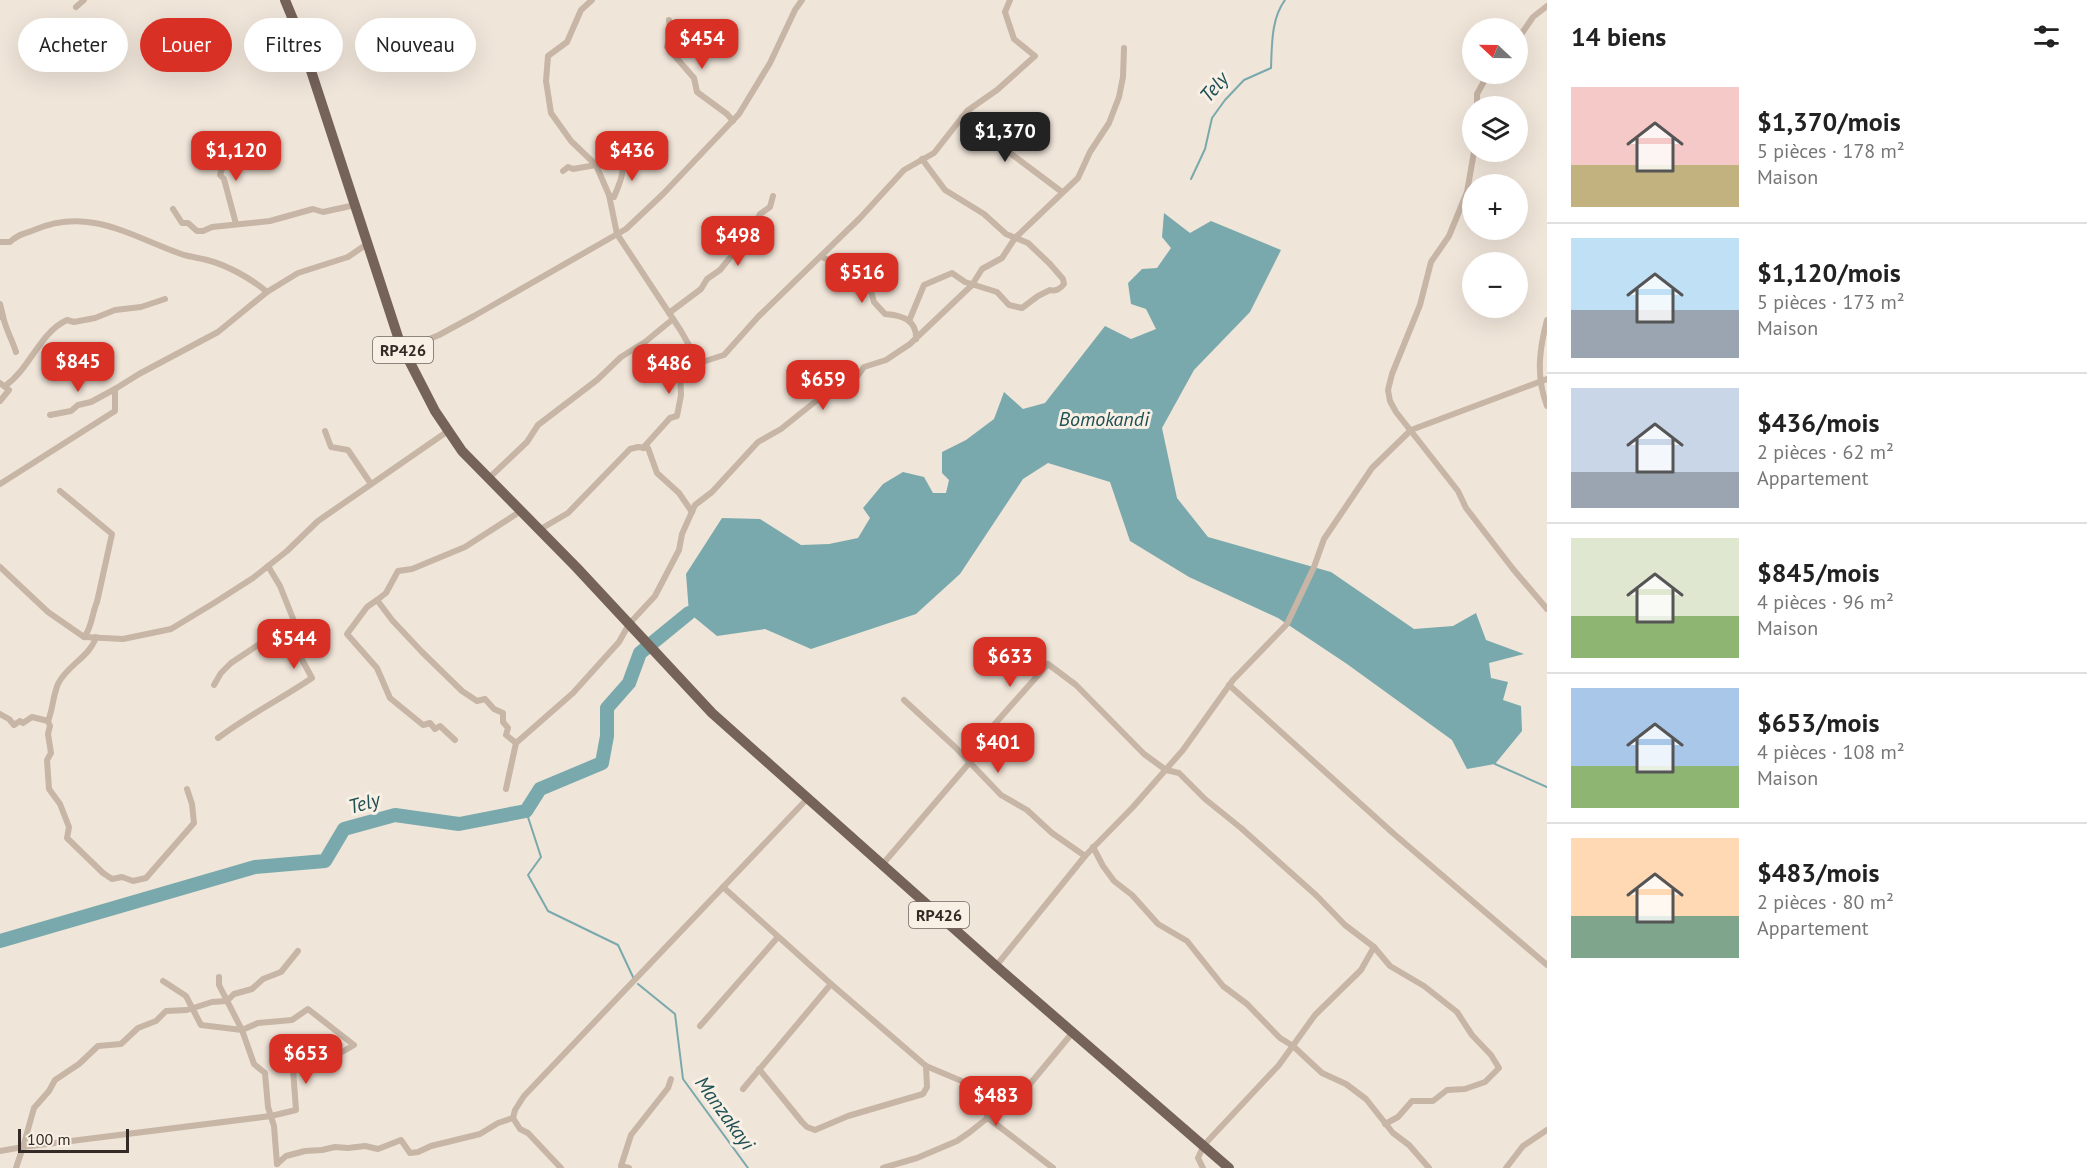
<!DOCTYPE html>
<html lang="fr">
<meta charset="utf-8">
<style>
:root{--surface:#fff;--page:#f2f2f2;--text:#222;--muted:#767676;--line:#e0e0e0;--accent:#d93025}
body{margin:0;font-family:"PT Sans",sans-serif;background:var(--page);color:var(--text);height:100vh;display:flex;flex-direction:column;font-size:22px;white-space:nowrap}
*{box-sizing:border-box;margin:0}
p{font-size:20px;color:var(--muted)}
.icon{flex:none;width:33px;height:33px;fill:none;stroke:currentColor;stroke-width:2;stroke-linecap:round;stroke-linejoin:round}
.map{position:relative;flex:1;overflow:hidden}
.drawer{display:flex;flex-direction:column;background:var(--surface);width:540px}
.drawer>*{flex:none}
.guide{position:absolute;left:18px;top:18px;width:570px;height:54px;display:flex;gap:12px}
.needle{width:39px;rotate:292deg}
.buttons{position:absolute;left:1462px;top:18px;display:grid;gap:12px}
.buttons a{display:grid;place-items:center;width:66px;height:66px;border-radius:50%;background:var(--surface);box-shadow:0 6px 24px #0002;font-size:30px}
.scale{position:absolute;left:18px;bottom:15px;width:111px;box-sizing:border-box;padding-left:6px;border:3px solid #342b26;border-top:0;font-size:16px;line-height:21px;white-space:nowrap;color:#342b26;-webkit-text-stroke:4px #f8efe5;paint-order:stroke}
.price{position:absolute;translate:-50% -51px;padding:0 14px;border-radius:12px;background:var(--accent);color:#fff;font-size:20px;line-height:39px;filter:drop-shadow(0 2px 3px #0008)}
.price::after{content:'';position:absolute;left:50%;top:36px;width:18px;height:14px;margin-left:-9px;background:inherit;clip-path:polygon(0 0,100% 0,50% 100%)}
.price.current{background:#222;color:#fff}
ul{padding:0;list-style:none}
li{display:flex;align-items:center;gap:18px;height:150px;padding:0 24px}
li+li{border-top:2px solid var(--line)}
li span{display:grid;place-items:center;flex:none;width:168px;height:120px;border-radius:0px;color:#555}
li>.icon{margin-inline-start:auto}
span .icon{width:72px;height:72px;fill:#fffc;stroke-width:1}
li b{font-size:26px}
h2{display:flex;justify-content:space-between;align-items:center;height:72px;padding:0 24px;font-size:26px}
.tag{padding:0 21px;border-radius:27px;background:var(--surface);box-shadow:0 6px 24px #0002;font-size:21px;line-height:54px}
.tag.current{background:var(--accent);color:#fff}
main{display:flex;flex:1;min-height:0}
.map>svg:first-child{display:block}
.water{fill:#79a9ac}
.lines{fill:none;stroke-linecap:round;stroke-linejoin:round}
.stream{stroke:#79a9ac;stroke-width:2}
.river{stroke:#79a9ac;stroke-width:14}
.minor{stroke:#c7b5a5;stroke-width:6}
.primary{stroke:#756258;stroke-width:10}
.labels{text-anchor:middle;stroke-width:6;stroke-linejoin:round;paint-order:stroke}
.shield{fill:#f8efe5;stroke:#6f665f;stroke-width:1.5}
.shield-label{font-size:16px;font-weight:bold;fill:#342b26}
.water-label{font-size:20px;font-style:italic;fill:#1d4f53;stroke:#f8efe5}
</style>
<main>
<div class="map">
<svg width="1547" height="1168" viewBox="0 0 1547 1168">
<rect width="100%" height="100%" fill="#f0e5d9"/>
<polygon class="water" points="1164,213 1190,233 1211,221 1281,250 1250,312 1194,370 1162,428 1177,498 1208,537 1331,572 1414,629 1453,626 1476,613 1486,640 1524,654 1489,663 1491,678 1508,682 1503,700 1521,706 1522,731 1495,764 1467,769 1452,740 1347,664 1278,618 1189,577 1130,541 1110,482 1048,463 1023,479 960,574 916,614 811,649 765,629 717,636 689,613 686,574 722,518 760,519 801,545 829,544 858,538 870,518 863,508 883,484 903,472 924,477 933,493 946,493 949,480 942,473 942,452 966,440 994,419 1004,392 1023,409 1045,403 1105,326 1131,339 1156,329 1146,309 1131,304 1128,283 1142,269 1157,268 1171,248 1162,237"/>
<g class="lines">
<g class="stream">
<path d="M1191 179 1205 149 1212 118 1225 100 1244 80 1271 68C1272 45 1271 19 1285 0"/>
<polyline points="1495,764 1547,787"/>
<polyline points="526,811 541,857 528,875 548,911 618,945 633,977"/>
<polyline points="638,984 675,1014 683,1079 748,1168"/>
</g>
<polyline class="river" points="0,941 255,867 325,861 344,829 395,815 459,824 526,811 540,789 602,763 607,736 607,708 629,683 640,653 689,613"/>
<g class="minor">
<polyline points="592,0 581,10 567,42 548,56 546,81 551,113 571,141 596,165 609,195 617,234 681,331 699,363 724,355 758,317 860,218 904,170 934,153 967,111 997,90 1035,56 1014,39 1005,12 1010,0"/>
<polyline points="76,7 84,0"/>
<polyline points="669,20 671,35 667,47 694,78 697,92 727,114 733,121"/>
<polyline points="1518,39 1533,17 1547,6"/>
<polyline points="1477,106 1477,94 1488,74"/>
<polyline points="962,117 1062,192"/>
<polyline points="221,141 222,154 219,162 222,169 220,175 224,179 236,224"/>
<polyline points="1474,152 1467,192 1449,236 1431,262 1420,305 1392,374 1388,390 1390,401 1396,412 1458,491 1466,508 1513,569 1547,609"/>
<polyline points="563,171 568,167 573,169 596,165"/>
<path d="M609 195 614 197C619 185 625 172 622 159L629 150 646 137"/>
<polyline points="173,209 182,223 188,223 197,231 203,231 212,227 270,221 313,209 323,212 355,205"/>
<path d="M0 242H10C18 234 24 234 34 230 90 206 132 237 184 255 192 257 199 258 207 260 227 265 252 279 267 292"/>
<path d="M822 257 854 272 869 284 874 302 885 314C902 315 917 320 916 339"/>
<polyline points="0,304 3,316 1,317"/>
<polyline points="669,313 701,289 707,279 720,270 750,233 760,214 770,207 773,196"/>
<path d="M3 316C5 328 12 339 16 352"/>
<path d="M1547 320C1539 350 1536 377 1547 406"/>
<path d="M909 321 924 285 952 273 965 282 997 292 1009 305 1022 308 1038 296 1050 290C1056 292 1060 289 1064 284L1063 279 1050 264 1028 243 1006 234 984 214 945 190 922 159"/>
<polyline points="403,350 439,335 474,316 626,229 663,194 739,114 770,63 795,10 802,0"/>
<polyline points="0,383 9,390 0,401"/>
<path d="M5 386C30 369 39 333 67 320L74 322 95 318 115 310 141 307 165 299"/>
<polyline points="50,415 71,411 78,405 91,402 115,389"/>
<polyline points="325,431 331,447 348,450 371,484"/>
<polyline points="643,448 670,418 677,416 681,395 680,373 699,363"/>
<polyline points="489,478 527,442 538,425 597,380 621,357 645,342 673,319"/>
<polyline points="0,484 115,411 115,389 139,374 218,332 267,292 298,273 348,257 367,244"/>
<path d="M60 491 112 534 97 602C92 613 92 628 84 637"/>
<polyline points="539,530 568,513 630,449 638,447 648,448 657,473 679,493 692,512"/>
<polyline points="0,567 48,612 84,637 123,639 171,629 214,603 253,578 287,551 318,521 448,431"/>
<polyline points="377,600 367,607 347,634 377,668 390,698 423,725 430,723 435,729 440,726 455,740"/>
<polyline points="214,685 221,673 231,663 294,621"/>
<polyline points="1229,685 1394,834 1547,965"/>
<polyline points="904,700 955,747 1001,795 1027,810 1052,833 1085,856"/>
<path d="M0 714 9 719 14 725 20 721 23 723 32 717 48 721C53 709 53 695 58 684 67 665 90 657 96 637"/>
<polyline points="48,721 50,726 48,734 51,753 47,760 49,789 60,804 69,827 67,838 103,873 112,879 122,877 133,881 146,878 194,823 192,804 187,789"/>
<path d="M218 738C247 716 281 699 312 678L300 656 302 650 296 636 294 621 280 586 268 566"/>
<polyline points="516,743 506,735 508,728 503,722 503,713 494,709 485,699 477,701 462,691 422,652 392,620 377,600 386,593 398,571 412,569 465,547 521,511"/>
<polyline points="506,789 516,743 573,693 619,642 629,624 655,596 679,550 682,534 695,505 712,492 758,442 781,429 816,401 850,386 864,367 886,360 910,344 972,285 982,269 1002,258 1015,238 1078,178 1090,152 1109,123 1119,97 1123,77 1124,48"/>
<polyline points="1093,847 1103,866 1114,881 1132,895 1158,924 1187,941 1223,986 1247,1004 1280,1038 1293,1046 1322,1073 1346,1084 1366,1099 1393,1133 1409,1145 1429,1168"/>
<polyline points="882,865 970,762 977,744 1048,664 1076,685 1144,754 1166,770 1179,773 1205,799 1241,828 1317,896 1345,925 1374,947 1390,966 1424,986 1457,1012 1472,1035 1491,1055 1499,1068 1485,1082 1465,1089 1447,1090 1433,1101 1412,1101 1398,1117 1385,1124"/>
<polyline points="723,887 831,984 926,1066 964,1082 982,1102 988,1118 1053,1168"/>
<polyline points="996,966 1085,856 1133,807 1183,750 1233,680 1287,624 1314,567 1324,539 1372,468 1411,430 1547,379"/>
<polyline points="219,977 219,985 242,1030 254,1064 265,1073 268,1107 274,1126 277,1164"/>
<polyline points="700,1026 778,937"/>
<polyline points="759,1069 802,1122 807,1127 815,1130 848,1116 923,1094 927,1087 926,1066"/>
<polyline points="743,1089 831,984"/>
<polyline points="0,1151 23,1147 34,1108 49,1091 55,1080 79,1064 98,1046 121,1044 138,1028 156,1021 166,1011 187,1010 212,1002 227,1001 234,994 252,989 263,979 281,972 298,951"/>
<polyline points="277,1164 286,1156 305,1151 322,1150 335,1147 348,1148 365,1146 378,1149 401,1140 410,1153 418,1152 431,1146 480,1134 498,1123 513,1118"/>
<polyline points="16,1168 23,1147 271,1116 296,1110 293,1069 330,1059 354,1045 308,1009 292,1020 258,1023 242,1030 201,1025 186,996 163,981"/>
<polyline points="561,1168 528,1133 520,1129 513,1118 515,1110 524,1096 807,799"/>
<polyline points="629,1168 621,1166 631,1135 668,1088 671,1079"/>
<polyline points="883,1168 917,1158 957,1141 970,1132 1030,1084 1073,1032"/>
<polyline points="1203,1168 1198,1158 1204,1145 1279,1065 1315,1015 1361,970 1374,947"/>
<polyline points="1506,1168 1523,1146 1547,1130"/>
</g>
<polyline class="primary" points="285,0 299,34 400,343 435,411 462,451 577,568 712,713 996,966 1229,1168"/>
</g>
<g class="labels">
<g class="shield">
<rect x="373" y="337" width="60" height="26" rx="4.5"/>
<rect x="909" y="902" width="60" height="26" rx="4.5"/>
</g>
<g class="shield-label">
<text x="403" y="356">RP426</text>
<text x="939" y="921">RP426</text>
</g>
<g class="water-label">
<text transform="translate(1214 87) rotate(-50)" y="7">Tely</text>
<text x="1104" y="426">Bomokandi</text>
<text transform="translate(364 803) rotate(-15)" y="7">Tely</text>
<text transform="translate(725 1113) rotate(54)" y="7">Manzakayi</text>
</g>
</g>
</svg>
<div class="buttons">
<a><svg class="needle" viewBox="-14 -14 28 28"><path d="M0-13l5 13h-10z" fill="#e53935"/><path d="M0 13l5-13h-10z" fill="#767676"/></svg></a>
<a><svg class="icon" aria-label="layers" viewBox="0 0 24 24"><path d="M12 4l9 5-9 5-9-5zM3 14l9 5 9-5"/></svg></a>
<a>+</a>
<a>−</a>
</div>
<div class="scale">100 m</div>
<b class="price" style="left:702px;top:70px">$454</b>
<b class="price current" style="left:1005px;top:163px">$1,370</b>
<b class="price" style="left:236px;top:182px">$1,120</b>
<b class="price" style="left:632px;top:182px">$436</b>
<b class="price" style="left:738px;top:267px">$498</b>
<b class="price" style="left:862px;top:304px">$516</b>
<b class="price" style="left:78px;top:393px">$845</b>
<b class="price" style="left:669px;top:395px">$486</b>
<b class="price" style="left:823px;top:411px">$659</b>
<b class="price" style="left:294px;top:670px">$544</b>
<b class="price" style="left:1010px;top:688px">$633</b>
<b class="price" style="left:998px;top:774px">$401</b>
<b class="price" style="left:306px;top:1085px">$653</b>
<b class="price" style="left:996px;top:1127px">$483</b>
<div class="guide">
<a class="tag">Acheter</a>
<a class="tag current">Louer</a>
<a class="tag">Filtres</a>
<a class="tag">Nouveau</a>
</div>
</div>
<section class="drawer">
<h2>14 biens<svg class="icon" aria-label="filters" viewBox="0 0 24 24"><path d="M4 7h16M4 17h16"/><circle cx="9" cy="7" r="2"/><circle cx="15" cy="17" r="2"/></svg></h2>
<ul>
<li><span style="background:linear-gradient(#f6c9c9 65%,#c2b280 0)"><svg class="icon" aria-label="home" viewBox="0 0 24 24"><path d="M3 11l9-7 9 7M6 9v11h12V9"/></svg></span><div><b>$1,370/mois</b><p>5 pièces · 178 m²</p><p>Maison</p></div></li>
<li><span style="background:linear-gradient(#bfe0f5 60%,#9aa5b1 0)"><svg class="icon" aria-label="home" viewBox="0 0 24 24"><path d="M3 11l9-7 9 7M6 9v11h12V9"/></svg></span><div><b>$1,120/mois</b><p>5 pièces · 173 m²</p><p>Maison</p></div></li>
<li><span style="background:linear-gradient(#c9d6e8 70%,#9aa5b1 0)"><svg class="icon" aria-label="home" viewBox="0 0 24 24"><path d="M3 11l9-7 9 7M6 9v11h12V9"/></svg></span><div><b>$436/mois</b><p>2 pièces · 62 m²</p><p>Appartement</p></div></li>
<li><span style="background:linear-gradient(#dfe7d0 65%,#8fb573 0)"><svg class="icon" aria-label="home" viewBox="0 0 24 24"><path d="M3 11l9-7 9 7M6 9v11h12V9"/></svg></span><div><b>$845/mois</b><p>4 pièces · 96 m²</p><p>Maison</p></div></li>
<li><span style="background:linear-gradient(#a9c7e8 65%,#8fb573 0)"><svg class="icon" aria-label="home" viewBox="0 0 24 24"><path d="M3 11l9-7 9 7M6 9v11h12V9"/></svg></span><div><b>$653/mois</b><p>4 pièces · 108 m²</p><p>Maison</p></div></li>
<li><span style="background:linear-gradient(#ffd9b3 65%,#7fa58c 0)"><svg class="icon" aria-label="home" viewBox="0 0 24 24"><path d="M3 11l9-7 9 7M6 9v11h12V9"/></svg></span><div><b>$483/mois</b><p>2 pièces · 80 m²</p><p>Appartement</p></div></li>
</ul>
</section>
</main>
